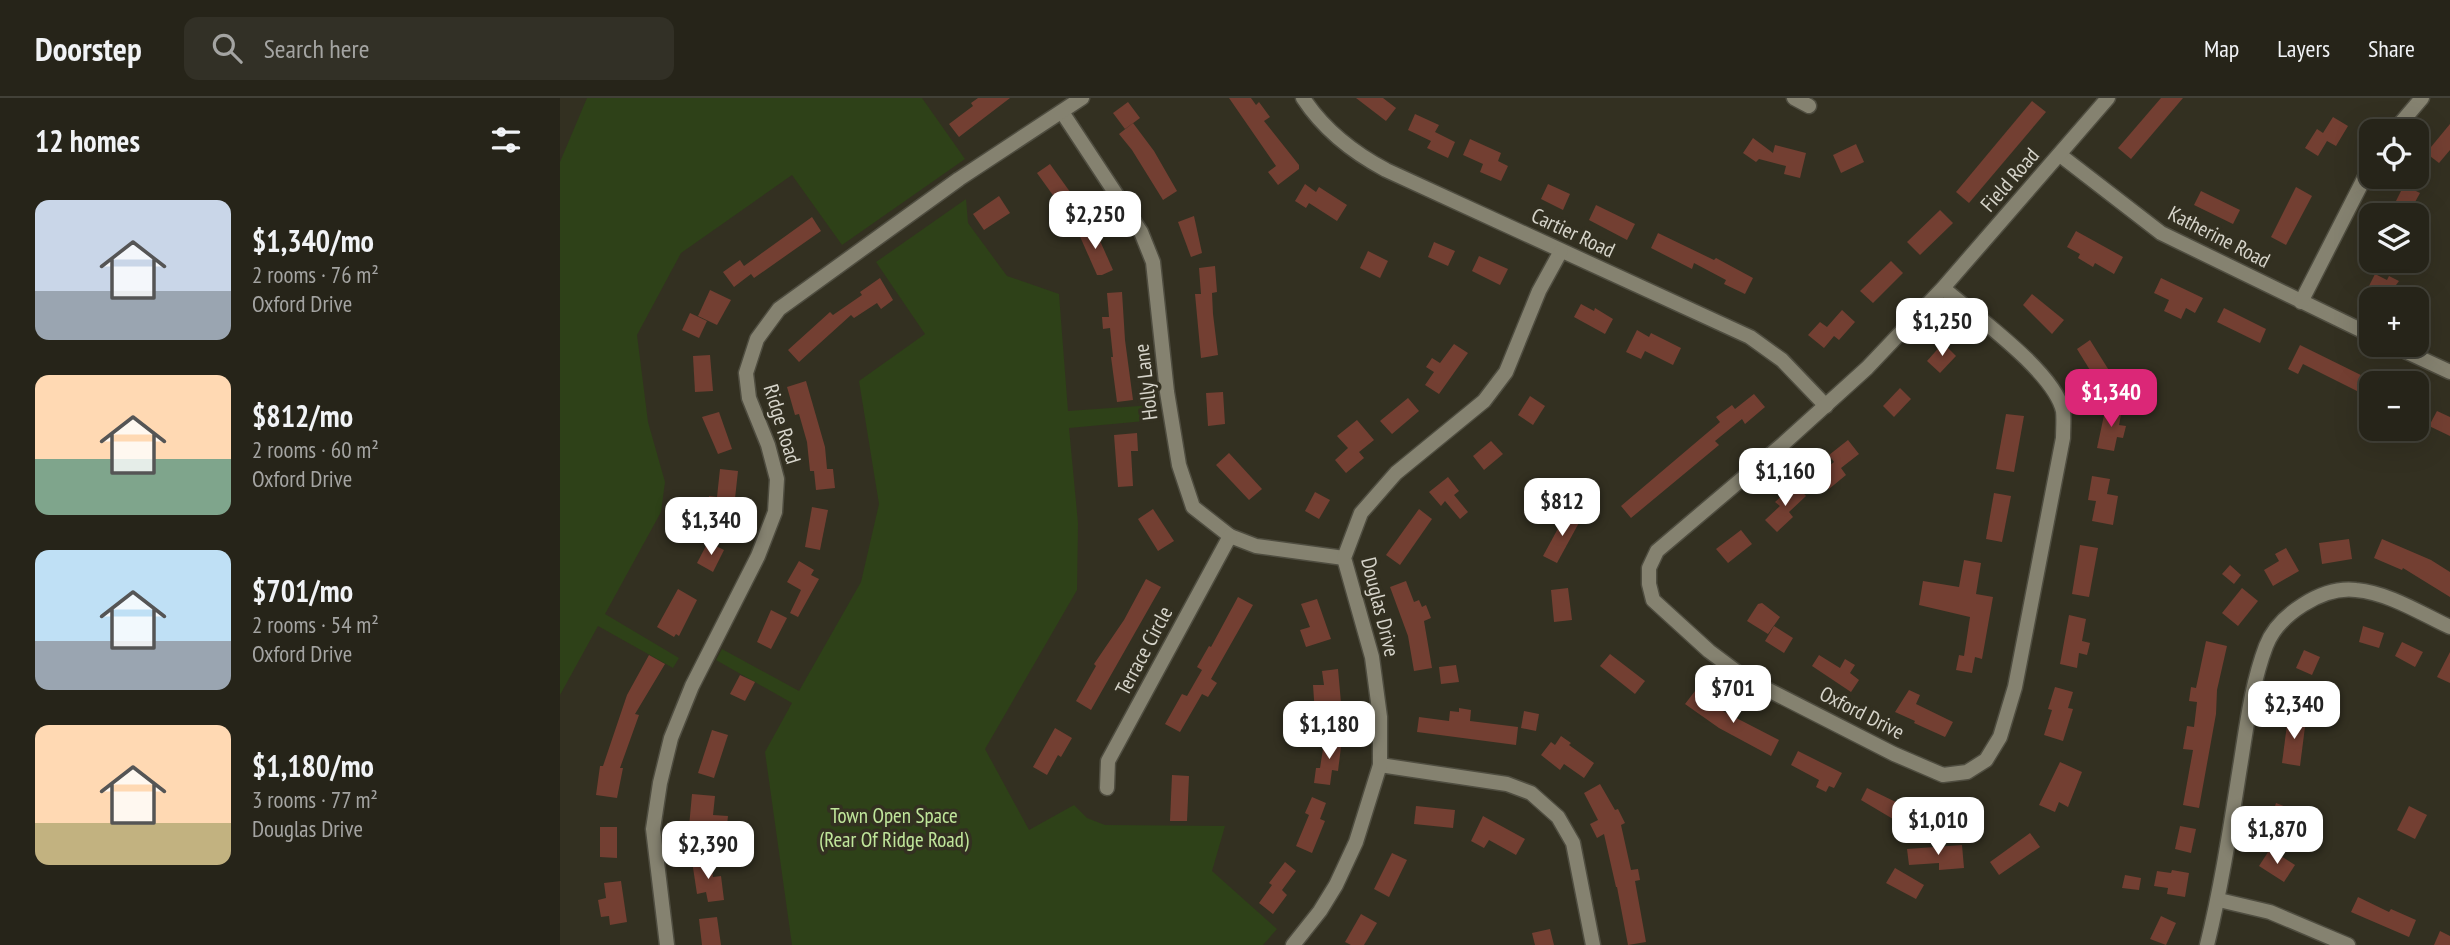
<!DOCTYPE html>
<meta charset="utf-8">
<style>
:root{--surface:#262419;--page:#323026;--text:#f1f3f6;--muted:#a4a4a2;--line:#424138;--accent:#db2777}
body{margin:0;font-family:"PT Sans Narrow",sans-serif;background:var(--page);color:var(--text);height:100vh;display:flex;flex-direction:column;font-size:26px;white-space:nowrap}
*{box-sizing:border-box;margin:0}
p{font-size:23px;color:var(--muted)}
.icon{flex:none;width:38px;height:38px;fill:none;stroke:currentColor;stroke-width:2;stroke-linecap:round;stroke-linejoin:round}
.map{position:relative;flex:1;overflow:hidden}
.panel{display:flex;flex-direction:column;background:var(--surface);width:560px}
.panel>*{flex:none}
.controls{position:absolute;left:1799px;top:21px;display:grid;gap:14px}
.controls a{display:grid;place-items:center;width:70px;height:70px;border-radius:14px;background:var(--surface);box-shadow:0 7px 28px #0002,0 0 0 2px var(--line);font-size:35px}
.price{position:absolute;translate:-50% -60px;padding:0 16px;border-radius:14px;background:#fff;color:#222;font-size:23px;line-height:46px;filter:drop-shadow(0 2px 4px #0008)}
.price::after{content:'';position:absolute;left:50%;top:42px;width:21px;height:16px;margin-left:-10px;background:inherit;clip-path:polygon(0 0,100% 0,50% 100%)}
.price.on{background:var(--accent);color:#fff}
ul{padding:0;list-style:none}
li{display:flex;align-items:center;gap:21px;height:175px;padding:0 35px}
li span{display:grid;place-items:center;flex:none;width:196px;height:140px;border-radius:14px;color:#555}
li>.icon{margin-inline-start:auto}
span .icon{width:84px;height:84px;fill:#fffc;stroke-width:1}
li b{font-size:30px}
h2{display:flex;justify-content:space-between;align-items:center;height:84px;padding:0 35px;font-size:30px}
header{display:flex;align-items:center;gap:42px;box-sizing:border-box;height:98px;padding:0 35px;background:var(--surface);border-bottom:2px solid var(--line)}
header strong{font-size:33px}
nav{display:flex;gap:38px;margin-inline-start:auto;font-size:24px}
.search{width:490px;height:63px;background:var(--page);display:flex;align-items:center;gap:18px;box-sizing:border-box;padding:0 24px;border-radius:14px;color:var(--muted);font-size:26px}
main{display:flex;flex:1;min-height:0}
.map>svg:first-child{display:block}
.green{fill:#2e4118}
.building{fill:#733f32}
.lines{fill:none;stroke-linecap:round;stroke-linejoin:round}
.street-casing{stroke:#4f4d40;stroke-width:17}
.street{stroke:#858270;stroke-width:14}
.labels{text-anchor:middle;stroke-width:7;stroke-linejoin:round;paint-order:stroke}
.street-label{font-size:21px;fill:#d6d4ca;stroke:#333021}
.park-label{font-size:21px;fill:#c0e69b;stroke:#333021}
</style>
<header>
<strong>Doorstep</strong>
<div class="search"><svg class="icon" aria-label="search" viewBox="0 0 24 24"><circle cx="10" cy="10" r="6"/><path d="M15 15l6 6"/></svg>Search here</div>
<nav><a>Map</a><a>Layers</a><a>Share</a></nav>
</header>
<main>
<section class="panel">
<h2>12 homes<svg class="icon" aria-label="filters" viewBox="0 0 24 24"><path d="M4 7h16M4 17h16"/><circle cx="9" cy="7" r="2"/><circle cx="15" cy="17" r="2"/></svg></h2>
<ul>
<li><span style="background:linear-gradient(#c9d6e8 65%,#9aa5b1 0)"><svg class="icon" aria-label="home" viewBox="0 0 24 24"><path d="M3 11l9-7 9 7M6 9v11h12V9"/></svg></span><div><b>$1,340/mo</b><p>2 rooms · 76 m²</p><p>Oxford Drive</p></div></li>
<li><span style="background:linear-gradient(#ffd9b3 60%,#7fa58c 0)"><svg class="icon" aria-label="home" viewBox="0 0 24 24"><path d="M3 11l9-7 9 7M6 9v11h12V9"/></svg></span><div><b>$812/mo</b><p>2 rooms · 60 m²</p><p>Oxford Drive</p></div></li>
<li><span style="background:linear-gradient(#bfe0f5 65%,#9aa5b1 0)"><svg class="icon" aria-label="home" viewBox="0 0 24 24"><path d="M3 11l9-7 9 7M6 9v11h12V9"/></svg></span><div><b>$701/mo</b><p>2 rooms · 54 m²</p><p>Oxford Drive</p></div></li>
<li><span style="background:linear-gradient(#ffd9b3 70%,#c2b280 0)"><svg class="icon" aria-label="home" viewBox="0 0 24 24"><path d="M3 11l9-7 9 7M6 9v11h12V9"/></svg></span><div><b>$1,180/mo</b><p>3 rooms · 77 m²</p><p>Douglas Drive</p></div></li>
</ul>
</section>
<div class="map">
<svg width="1890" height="847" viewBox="0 0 1890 847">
<rect width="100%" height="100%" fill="#333021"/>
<g class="green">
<polygon points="27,0 362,0 405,61 282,147 232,77 121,155 77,237 88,324 105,384 101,414 45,516 119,560 113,570 38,528 0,597 0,64"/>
<polygon points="406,101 408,125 447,178 499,196 508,313 594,307 596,322 509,330 518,425 517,492 425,651 469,732 514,707 527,720 545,727 665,728 652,773 717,831 703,847 232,847 205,654 232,605 156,562 162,551 239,593 301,484 319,406 299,283 365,236 316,164"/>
</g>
<g class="building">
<polygon points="418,0 450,0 399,39 389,26 413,8 411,5"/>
<polygon points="669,0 691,0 696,7 699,4 710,19 704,23 739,67 739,71 718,87 708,74 716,68"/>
<polygon points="796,0 823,0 836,10 826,23"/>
<polygon points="1601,0 1623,0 1571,61 1558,50"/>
<polygon points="1472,3 1486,14 1409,105 1396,94"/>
<polygon points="568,4 580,20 565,31 553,15"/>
<polygon points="855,16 879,27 875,34 895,44 888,60 867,50 871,43 848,32"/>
<polygon points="1773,19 1788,28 1776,48 1767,43 1758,58 1745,50 1757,31 1763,35"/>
<polygon points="573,25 594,53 617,93 603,102 572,52 559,36"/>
<polygon points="1890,26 1890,52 1879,65 1866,55"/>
<polygon points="1193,40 1213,55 1215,47 1246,55 1240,80 1224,76 1226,68 1199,61 1196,64 1183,55"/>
<polygon points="910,41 941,55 938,63 948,68 941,83 920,74 923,66 903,57"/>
<polygon points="1296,46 1304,64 1281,75 1273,57"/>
<polygon points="490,66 518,105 505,114 477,75"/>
<polygon points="745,86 756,94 759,89 787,107 777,123 749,105 746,110 735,103"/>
<polygon points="988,86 1010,96 1003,112 981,101"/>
<polygon points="1844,87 1860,95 1848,117 1829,117"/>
<polygon points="1736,89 1752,98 1726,147 1711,139"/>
<polygon points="1641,93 1680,112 1673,126 1634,107"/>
<polygon points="439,98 450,115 424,132 413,116"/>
<polygon points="1036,107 1075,126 1067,142 1029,122"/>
<polygon points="1380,112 1393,125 1360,157 1347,144"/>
<polygon points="634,118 642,155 631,159 618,124"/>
<polygon points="252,119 261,133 194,180 191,176 174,189 163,174 180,162 184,168"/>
<polygon points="533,127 553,172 542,177 537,177 518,134"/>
<polygon points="1516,133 1563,159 1554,176 1535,165 1533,169 1518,160 1520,156 1507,149"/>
<polygon points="1098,135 1154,162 1156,160 1193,180 1185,196 1164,186 1166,182 1134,165 1132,171 1091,150"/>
<polygon points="874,144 895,153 888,168 868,159"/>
<polygon points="808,153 828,163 820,180 800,170"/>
<polygon points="919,158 948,171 940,187 912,173"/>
<polygon points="1331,163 1343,175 1313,205 1300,193"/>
<polygon points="655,168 657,194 652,195 653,216 658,257 641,260 635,196 641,196 639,170"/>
<polygon points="1815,176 1827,182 1829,178 1839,183 1836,187 1864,201 1826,201 1807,192"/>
<polygon points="320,180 333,202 321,211 317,205 294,220 291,217 239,264 228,252 270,214 273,217 302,197 300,194"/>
<polygon points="1601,180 1643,200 1635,215 1626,210 1621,221 1604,213 1609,202 1594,195"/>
<polygon points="150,192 171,202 157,227 138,218"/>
<polygon points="562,194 565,242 573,302 557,304 551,259 553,259 550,230 543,231 542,219 549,219 547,195"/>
<polygon points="1472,196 1504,222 1492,236 1463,207"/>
<polygon points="1021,206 1034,213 1035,210 1053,221 1045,236 1014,219"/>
<polygon points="1664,210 1706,231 1700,245 1657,224"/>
<polygon points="1282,212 1295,224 1279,242 1274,238 1264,250 1248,237 1260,224 1267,229"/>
<polygon points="130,215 147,223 139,240 122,232"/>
<polygon points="1077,232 1089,239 1091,235 1121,250 1113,267 1085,253 1081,261 1066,254"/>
<polygon points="1530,242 1555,282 1541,290 1517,251"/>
<polygon points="1383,245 1396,258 1380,275 1367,263"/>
<polygon points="894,246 908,255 879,296 865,287 874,274 866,269 872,260 880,265"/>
<polygon points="1740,247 1811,282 1811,300 1743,266 1738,276 1728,271"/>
<polygon points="150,257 153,293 135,294 133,258"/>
<polygon points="246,283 265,349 267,371 273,371 275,390 256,392 254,373 250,373 247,344 239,316 235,317 227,289"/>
<polygon points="1340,290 1351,301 1334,319 1323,308"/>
<polygon points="663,294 665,326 648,328 646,295"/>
<polygon points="1194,296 1205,309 1185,326 1182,321 1155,343 1159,347 1071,420 1061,408 1160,324 1156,319 1172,307 1175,311"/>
<polygon points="970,298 985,308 973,327 958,317"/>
<polygon points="848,300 859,313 832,336 820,323"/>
<polygon points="1546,308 1562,312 1559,327 1566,328 1563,340 1557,339 1554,353 1537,350"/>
<polygon points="1877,313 1890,319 1890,338 1869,328"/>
<polygon points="159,314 172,351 158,356 142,319"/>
<polygon points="1446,316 1464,318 1454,374 1436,371"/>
<polygon points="797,322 814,342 799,354 804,360 786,375 775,362 788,350 777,338"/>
<polygon points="577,335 578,353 571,353 573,388 558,389 554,337"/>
<polygon points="1288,342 1299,356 1281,370 1286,377 1269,391 1258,377 1274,364 1269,357"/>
<polygon points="931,343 943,356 924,372 913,358"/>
<polygon points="669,355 702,391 689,402 656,367"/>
<polygon points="160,371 178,373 173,419 147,416 149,398 157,399"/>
<polygon points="1532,378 1550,381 1547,396 1558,398 1553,427 1532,423 1536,403 1528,402"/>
<polygon points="888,379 899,393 894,397 908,414 900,421 885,403 881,408 869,394"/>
<polygon points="1235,386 1246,398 1229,414 1233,419 1217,434 1205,422 1220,408 1215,404"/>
<polygon points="755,394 770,402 759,421 745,413"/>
<polygon points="1434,395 1451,398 1442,444 1426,441"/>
<polygon points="252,409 268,412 260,452 245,449"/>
<polygon points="593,411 614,443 598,453 578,421"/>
<polygon points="859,411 872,421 840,467 826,457"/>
<polygon points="1007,414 1021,421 997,465 983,458"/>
<polygon points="1181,432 1192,446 1168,465 1156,451"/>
<polygon points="1789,441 1792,461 1762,466 1759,445"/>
<polygon points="1822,441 1871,462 1890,474 1890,499 1843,470 1842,472 1814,460"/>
<polygon points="148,444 164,452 153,474 137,465"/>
<polygon points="1520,447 1538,450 1529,499 1512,496"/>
<polygon points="1726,450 1739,473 1713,488 1704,472 1719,463 1715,456"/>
<polygon points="1404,462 1421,465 1416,496 1433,499 1422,561 1415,559 1412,575 1396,572 1399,557 1404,558 1410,519 1359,507 1363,483 1399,489"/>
<polygon points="239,463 254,472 251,477 259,481 238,519 230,515 241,492 227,484"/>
<polygon points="1670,467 1681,477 1674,486 1662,476"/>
<polygon points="586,481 601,489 531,612 516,603 536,568 534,566 564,522"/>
<polygon points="846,483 854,504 859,502 862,509 866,507 871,520 864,523 872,570 854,573 848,538 830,489"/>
<polygon points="1008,490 1012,522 994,524 991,492"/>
<polygon points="1682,490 1698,503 1678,528 1662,515"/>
<polygon points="118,491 137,502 119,538 116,536 114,539 97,529"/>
<polygon points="678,499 693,507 651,581 657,585 648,599 642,596 620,634 605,626 622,596 627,598 642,572 637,569 649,548 651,549"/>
<polygon points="757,501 771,541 746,549 740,532 750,529 741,506"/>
<polygon points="1202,505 1220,519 1208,536 1187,523 1198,506"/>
<polygon points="211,512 227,520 211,551 197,544"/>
<polygon points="1509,517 1526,521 1522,543 1530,545 1527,557 1519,555 1517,570 1500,566"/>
<polygon points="1214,528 1233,540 1224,555 1205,543"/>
<polygon points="1803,528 1824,535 1819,550 1799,544"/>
<polygon points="1646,543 1667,548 1657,592 1656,616 1639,710 1623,707 1633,652 1623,651 1627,628 1634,629 1637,604 1629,603 1631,589 1636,590"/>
<polygon points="1842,544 1863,554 1855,569 1835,558"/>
<polygon points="1744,552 1760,559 1752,577 1736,570"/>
<polygon points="1890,554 1890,585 1877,579"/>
<polygon points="1050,556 1085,583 1075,596 1040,568"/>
<polygon points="89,557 105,566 75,616 79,617 60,670 63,670 57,700 36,697 40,668 43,668 67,597"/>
<polygon points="1259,557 1280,570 1285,561 1295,567 1290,575 1299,582 1291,594 1252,568"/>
<polygon points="896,567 899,584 881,586 879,569"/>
<polygon points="778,571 782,616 755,616 753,587 764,587 762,573"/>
<polygon points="180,577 195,584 185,603 170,596"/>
<polygon points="1495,589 1513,594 1508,610 1513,611 1503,643 1484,637 1492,612 1488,611"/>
<polygon points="1349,592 1360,597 1356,606 1393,624 1385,639 1354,625 1355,623 1335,614"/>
<polygon points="1135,593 1153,608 1219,642 1211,658 1159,630 1125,606"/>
<polygon points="899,610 911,612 910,623 958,629 956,647 857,634 859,619 889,623 890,613 899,614"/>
<polygon points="964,613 979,616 976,633 961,630"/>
<polygon points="1728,619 1746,621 1740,668 1722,665"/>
<polygon points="495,630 512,640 501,659 498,657 487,677 473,669"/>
<polygon points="152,632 168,637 154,680 138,675"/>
<polygon points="765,638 782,641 778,673 772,672 770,687 754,685 756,670 760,670"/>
<polygon points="1001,638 1011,645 1009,647 1034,665 1024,680 1004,666 1000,672 981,657 991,644 995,647"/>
<polygon points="1238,653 1282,675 1274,690 1269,688 1266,694 1256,689 1259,682 1231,667"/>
<polygon points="1500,664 1522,674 1508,709 1499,704 1495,714 1479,707"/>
<polygon points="612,677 629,678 627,723 610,723"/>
<polygon points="1040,686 1055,712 1058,711 1065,725 1061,727 1071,772 1078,771 1080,782 1075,783 1086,844 1068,847 1057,789 1056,789 1044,736 1037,740 1030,726 1038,722 1024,695"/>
<polygon points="1307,690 1342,707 1333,721 1301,702"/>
<polygon points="132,696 155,698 153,717 168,718 166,737 152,735 151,745 135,743 137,729 129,729"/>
<polygon points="752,699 766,705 760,721 765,723 752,755 736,748 749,717 745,715"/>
<polygon points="1716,705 1731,711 1724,735 1708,730"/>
<polygon points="856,708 895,712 893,730 854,726"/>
<polygon points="1849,708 1867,717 1855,741 1837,732"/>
<polygon points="923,718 965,741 956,757 929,742 924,750 911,743"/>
<polygon points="1620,728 1636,731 1631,755 1615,751"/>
<polygon points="40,729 57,729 57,760 40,759"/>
<polygon points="1470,735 1480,749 1439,777 1430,764"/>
<polygon points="1402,747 1404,770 1379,772 1379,765 1349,767 1347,751"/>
<polygon points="1710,751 1735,767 1724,784 1699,768"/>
<polygon points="832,755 847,762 829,799 814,791"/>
<polygon points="150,760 153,779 161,778 164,802 148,804 146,794 137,796 132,763"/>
<polygon points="725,764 736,773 722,792 727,797 713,816 699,805 712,787 709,785"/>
<polygon points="1335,770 1364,787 1356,801 1326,785"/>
<polygon points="1612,772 1629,775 1625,799 1607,796 1608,790 1594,788 1597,773 1611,775"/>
<polygon points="1565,777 1581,780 1579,792 1562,790"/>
<polygon points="61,783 67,824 50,827 49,818 41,819 38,802 46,800 44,785"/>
<polygon points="1798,799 1829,814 1831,811 1856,822 1849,839 1791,814"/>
<polygon points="801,816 817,825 804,847 791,847 785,844"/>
<polygon points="1601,818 1616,825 1606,847 1590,841"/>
<polygon points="157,819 161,847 142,847 139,821"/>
<polygon points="990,831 994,847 975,847 972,835"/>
<polygon points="1880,833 1890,838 1890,847 1874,847"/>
</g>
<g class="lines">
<g class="street-casing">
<g id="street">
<path d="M743 0C764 32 792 54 826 72L1190 239 1222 262 1266 308"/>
<polyline points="1234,0 1249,8"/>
<polyline points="502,14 581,134 593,164 607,294 619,367 633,409 670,438 696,448 784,460"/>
<polyline points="1834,33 1862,0"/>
<polyline points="1500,57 1601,135 1811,237"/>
<path d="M1383 190C1414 217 1494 273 1503 313 1504 321 1503 331 1503 340L1455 589 1440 639 1426 662 1407 674 1383 677 1334 656 1185 580 1149 553 1093 502 1089 486V470L1097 453 1223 346 1307 270 1383 190 1548 0"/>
<polyline points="1741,204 1811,67"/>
<polyline points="1832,247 1890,274"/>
<polyline points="820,667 947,686 971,695 998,719 1013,745 1033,847"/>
<polyline points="547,690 548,663 670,438"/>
<polyline points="1659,802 1710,814 1788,847"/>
<polyline points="107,847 93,731 100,685 111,640 132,588 198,458 215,414 217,381 208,347 189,300 186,275 197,241 219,211 399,81 522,0"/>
<polyline points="733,847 760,813 776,787 796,744 820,667 820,619 812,559 784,460 801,415 836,375 924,303 946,274 979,193 1001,153"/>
<path d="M1647 847C1662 786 1671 725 1681 663 1687 625 1692 585 1706 548 1718 517 1762 488 1796 492 1829 495 1860 515 1890 529"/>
</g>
</g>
<use href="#street" class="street"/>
</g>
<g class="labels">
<g class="street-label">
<text transform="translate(1450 82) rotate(-49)" y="7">Field Road</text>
<text transform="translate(1013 135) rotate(25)" y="7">Cartier Road</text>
<text transform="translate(1659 139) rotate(27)" y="7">Katherine Road</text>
<text transform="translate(586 284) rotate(-97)" y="7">Holly Lane</text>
<text transform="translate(222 326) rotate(73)" y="7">Ridge Road</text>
<text transform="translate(820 509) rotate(76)" y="7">Douglas Drive</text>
<text transform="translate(584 553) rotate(-62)" y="7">Terrace Circle</text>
<text transform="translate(1302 615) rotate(27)" y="7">Oxford Drive</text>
</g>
<g class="park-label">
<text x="334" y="725">Town Open Space<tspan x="334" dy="24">(Rear Of Ridge Road)</tspan></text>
</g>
</g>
</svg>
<div class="controls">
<a><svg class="icon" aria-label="locate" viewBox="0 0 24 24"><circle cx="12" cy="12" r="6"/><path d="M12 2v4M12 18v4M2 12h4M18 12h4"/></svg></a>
<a><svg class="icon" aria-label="layers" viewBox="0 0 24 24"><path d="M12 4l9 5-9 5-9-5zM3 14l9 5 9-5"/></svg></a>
<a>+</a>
<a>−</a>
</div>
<b class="price" style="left:535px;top:153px">$2,250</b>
<b class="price" style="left:1382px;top:260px">$1,250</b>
<b class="price on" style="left:1551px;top:331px">$1,340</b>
<b class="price" style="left:1225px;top:410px">$1,160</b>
<b class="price" style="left:1002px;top:440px">$812</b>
<b class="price" style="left:151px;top:459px">$1,340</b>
<b class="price" style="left:1173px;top:627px">$701</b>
<b class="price" style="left:1734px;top:643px">$2,340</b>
<b class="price" style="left:769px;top:663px">$1,180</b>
<b class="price" style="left:1378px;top:759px">$1,010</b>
<b class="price" style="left:1717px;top:768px">$1,870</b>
<b class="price" style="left:148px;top:783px">$2,390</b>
</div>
</main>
